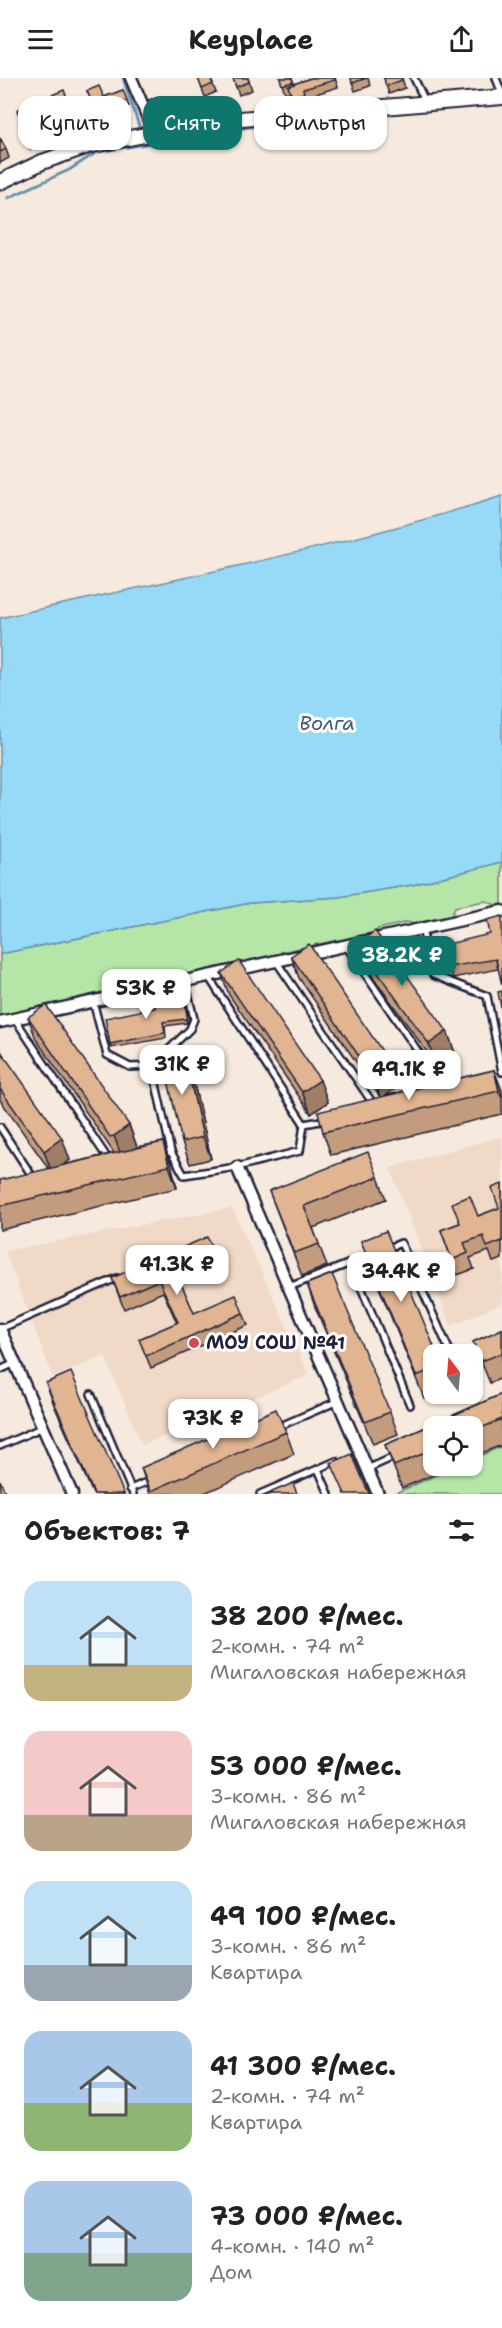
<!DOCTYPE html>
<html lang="ru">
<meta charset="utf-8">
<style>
:root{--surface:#fff;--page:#f6f6f6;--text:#222;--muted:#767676;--accent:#0f766e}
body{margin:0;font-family:"Shantell Sans",sans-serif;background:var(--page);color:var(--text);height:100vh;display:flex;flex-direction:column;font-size:22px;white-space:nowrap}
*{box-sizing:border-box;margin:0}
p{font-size:20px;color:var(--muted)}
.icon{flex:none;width:33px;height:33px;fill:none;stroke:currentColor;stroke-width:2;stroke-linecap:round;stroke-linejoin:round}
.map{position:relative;height:1416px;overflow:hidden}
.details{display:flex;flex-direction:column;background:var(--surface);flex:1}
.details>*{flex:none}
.top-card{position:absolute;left:18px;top:18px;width:466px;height:54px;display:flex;gap:12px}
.needle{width:39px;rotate:344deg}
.controls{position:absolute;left:423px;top:1266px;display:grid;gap:12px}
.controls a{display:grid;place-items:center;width:60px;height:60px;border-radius:12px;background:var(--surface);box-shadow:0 2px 4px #0004;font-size:30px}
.price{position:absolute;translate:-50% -51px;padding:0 14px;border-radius:12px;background:#fff;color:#222;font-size:20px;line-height:39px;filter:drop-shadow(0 2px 3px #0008)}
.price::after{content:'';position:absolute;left:50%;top:36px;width:18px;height:14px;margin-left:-9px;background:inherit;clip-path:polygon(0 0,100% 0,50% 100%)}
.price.current{background:var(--accent);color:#fff}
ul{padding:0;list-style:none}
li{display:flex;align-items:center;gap:18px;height:150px;padding:0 24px}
li span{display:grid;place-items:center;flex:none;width:168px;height:120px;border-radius:18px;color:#555}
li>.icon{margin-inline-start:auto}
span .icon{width:72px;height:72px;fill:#fffc;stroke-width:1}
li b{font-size:26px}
h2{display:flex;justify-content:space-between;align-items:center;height:72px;padding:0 24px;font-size:26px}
.tag{padding:0 21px;border-radius:18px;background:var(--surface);box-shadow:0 2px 4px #0004;font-size:21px;line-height:54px}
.tag.current{background:var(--accent);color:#fff}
header{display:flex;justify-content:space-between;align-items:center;height:78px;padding:0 24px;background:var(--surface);font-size:27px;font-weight:700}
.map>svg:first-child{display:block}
.built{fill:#f0d9c7}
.green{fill:#b5e6a7;stroke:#6c8471;stroke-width:1.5}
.water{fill:#96daf8;stroke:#6890ac;stroke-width:1.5}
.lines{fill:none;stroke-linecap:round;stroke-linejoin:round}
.stream{stroke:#6890ac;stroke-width:3}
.service-casing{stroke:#22223b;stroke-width:10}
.minor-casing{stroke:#22223b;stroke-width:15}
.tertiary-casing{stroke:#22223b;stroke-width:18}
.service{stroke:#fff;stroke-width:5}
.minor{stroke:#fff;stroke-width:10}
.tertiary{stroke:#fff;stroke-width:14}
.wall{fill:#c29c7d;stroke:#22223b;stroke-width:1.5}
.shaded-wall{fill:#9e7f66;stroke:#22223b;stroke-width:1.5}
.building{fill:#e1b591;stroke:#22223b;stroke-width:1.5}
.poi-dot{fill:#d1495b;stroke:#fff;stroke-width:2}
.labels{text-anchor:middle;stroke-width:6;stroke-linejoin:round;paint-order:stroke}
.poi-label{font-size:18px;font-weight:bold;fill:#22223b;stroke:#fff;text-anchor:start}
.water-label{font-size:20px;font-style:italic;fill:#455974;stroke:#fff}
</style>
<header><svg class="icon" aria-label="menu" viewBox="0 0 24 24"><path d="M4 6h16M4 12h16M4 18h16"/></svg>Keyplace<svg class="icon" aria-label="share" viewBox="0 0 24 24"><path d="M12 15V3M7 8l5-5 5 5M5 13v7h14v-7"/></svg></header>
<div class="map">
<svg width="502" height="1416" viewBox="0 0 502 1416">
<rect width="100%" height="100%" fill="#f6e9de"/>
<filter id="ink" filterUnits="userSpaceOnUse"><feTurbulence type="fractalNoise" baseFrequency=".0167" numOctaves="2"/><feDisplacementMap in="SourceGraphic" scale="12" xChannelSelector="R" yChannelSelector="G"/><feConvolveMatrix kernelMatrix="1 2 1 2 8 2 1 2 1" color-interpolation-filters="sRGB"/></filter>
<g filter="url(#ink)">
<g class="built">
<polygon points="502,1058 502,1225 451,1248 390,1090"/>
<polygon points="232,1130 309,1297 142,1367 105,1278 53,1299 5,1173"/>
</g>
<g class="green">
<polygon points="502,784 502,829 485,823 455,829 450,841 416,847 408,844 378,851 371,859 348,864 338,862 281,874 277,879 190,898 181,892 148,900 141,905 0,938 0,876 250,825 338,819 412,807"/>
<polygon points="502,1368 502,1416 393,1416 458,1388 472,1388 473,1381"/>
</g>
<path class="water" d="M502 418V784L412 807 338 819 250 825 0 876V540C168 502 338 471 502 418Z"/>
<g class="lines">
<g class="stream">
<polyline points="123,0 139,48"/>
<polyline points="8,120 69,92 97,74 250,49 300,47"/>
</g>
<g class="service-casing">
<g id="service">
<polyline points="414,0 426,25"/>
<polyline points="496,0 502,16"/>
<polyline points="422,851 433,897 487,918 502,994"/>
<polyline points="346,868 443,1010"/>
<polyline points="276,883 374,1027"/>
<polyline points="93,923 107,977 130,989 152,988 171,1074 163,1076"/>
<polyline points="15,941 108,1081"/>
<polyline points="152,988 190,951 194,941 185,903"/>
<polyline points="304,1046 326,1042"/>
<polyline points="0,1049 34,1101"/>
<polyline points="171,1074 184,1097 237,1089 300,1073 304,1046 208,898"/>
<polyline points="386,1171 401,1165 451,1276"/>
<polyline points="351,1185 410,1327"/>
<polyline points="289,1209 371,1177"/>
<polyline points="0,1251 117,1200"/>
<polyline points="472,1284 485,1278"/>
<polyline points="0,1292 15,1285"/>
<polyline points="91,1316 133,1416"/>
<polyline points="278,1349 338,1323"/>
<polyline points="0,1368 43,1349"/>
<polyline points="318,1391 329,1416"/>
<polyline points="367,1391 396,1378"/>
<polyline points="130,1411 151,1402"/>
<polyline points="260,1416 336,1383"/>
</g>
</g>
<g class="minor-casing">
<g id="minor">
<polyline points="131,0 154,54"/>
<polyline points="0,944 502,833"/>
<polyline points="237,1089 378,1416"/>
<polyline points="0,1251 72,1416"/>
</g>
</g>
<g class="tertiary-casing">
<polyline id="tertiary" points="0,104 42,84 88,68 217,43 502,19"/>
</g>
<use href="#service" class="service"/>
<use href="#minor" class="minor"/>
<use href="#tertiary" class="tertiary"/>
</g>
<g class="wall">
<polygon points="198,0 210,0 216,14 205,19"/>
<polygon points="233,0 248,0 252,12 239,17"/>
<polygon points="280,0 292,0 294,6 311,0 335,0 338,9 306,19 307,22 295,26 290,14 285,15"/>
<polygon points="351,0 368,0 370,8 355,13"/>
<polygon points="384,0 402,0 405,10 389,16"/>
<polygon points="123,12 129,28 119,32 118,29 98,38 87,13 104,19"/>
<polygon points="52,17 67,20 70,27 68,28 76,48 59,56 47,30 56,26"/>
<polygon points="152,21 158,37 155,38 149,22"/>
<polygon points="17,32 40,59 42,66 30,71 19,45 22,44"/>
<polygon points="0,60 6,71 9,80 0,85"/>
<polygon points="490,856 498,891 453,900 449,889"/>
<polygon points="357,866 447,953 455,975 437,988 365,888"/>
<polygon points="291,878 399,1008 384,1018 494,992 502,1013 502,1036 331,1077 323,1054 380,1019 299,900"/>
<polygon points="221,895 328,1024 311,1036 229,917"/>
<polygon points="183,916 189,941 187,945 165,948 166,960 111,970 110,966"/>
<polygon points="28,939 129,1047 137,1069 163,1064 171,1086 177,1110 0,1152 0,1102 49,1091 0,1022 0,972 70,1082 62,1087 114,1075 36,961"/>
<polygon points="183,971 191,993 211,1081 190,1086 182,1064"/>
<polygon points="378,1099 386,1121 313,1150 327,1188 302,1198 269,1113"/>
<polygon points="502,1106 502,1181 493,1184 489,1173 470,1180 474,1191 457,1197 441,1152 499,1130"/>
<polygon points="361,1163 434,1276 434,1316 435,1316 424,1320 369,1185"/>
<polygon points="216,1177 220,1189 181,1206 194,1235 243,1235 248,1247 151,1290 139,1261 177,1245 163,1214 124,1231 112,1200"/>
<polygon points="307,1206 390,1334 398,1356 373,1366 315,1229"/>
<polygon points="502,1251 502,1300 490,1305 473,1264"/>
<polygon points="46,1305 124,1416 93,1416 54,1327"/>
<polygon points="502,1316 502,1367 472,1379 472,1348 434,1348 434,1388 454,1388 402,1410 385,1367"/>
<polygon points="286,1354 294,1376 202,1416 150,1416 141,1390"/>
</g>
<g class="shaded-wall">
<polygon points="183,916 189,941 187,945 186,941"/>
<polygon points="447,953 455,975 437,988 429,966"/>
<polygon points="183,971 191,993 211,1081 203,1059"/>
<polygon points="391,986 399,1008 381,1021 373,999"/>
<polygon points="494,992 502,1013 502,1020 499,1013"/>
<polygon points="320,1002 328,1024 311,1036 302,1014"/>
<polygon points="129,1047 137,1069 122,1080 114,1058"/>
<polygon points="62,1060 70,1082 52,1095 44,1073"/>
<polygon points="163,1064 171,1086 177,1110 169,1088"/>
</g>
<g class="building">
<polygon points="198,0 210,0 213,6 202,11"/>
<polygon points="233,0 248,0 249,4 236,9"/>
<polygon points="280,0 292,0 293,4 282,7"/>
<polygon points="311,0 335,0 335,2 303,11 304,15 292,19 288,8"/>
<polygon points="351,0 367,0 352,5"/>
<polygon points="384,0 402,0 402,2 386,8"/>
<polygon points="99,8 104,19 123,12 127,22 116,26 115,22 95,31 87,13"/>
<polygon points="64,12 67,20 64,21 74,41 56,49 47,30 56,26 52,17"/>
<polygon points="152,21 157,33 154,34 149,22"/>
<polygon points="26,27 40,59 28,64 19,45 23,43 17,32"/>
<polygon points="0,60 6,71 0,74"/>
<polygon points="502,838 502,907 496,881 449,889 444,867 490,856 487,842"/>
<polygon points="375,853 447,953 429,966 357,866"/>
<polygon points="309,866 391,986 373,999 291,878"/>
<polygon points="239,883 320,1002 302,1014 221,895"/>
<polygon points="502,913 502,934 498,914"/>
<polygon points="183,916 187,937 186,941 163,944 165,955 110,966 105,940 155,930 155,922"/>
<polygon points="46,927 129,1047 114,1058 110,1059 28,939"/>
<polygon points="183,971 203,1059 182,1064 162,976"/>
<polygon points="0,972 62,1060 44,1073 0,1011"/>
<polygon points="494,992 499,1013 323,1054 318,1034"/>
<polygon points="163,1064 169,1088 0,1128 0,1102"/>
<polygon points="368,1074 378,1099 304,1128 319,1166 294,1175 269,1113"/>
<polygon points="502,1106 502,1163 487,1169 483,1158 464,1165 468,1175 452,1182 441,1152 460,1145 452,1125 470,1118 478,1138 499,1130 492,1110"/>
<polygon points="386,1153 437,1276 434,1276 434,1291 416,1298 361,1163"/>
<polygon points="207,1159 216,1177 176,1194 194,1235 236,1217 243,1235 146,1278 139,1261 178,1244 159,1202 120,1219 112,1200"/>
<polygon points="332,1196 390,1334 365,1344 307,1206"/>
<polygon points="502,1251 502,1275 482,1283 473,1264"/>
<polygon points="71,1294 124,1416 94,1416 46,1305"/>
<polygon points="502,1316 502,1341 472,1354 472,1348 434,1348 434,1371 394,1388 385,1367"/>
<polygon points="276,1331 286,1354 151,1413 141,1390"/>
<polygon points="352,1376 369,1416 345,1416 331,1385"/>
<polygon points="0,1402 6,1416 0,1416"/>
<polygon points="293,1405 297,1416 272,1416 272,1414"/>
</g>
</g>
<circle class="poi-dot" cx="194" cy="1265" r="6"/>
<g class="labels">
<g class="poi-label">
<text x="206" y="1271">МОУ СОШ №41</text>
</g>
<g class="water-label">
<text x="327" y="652">Волга</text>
</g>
</g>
</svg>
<div class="controls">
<a><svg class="needle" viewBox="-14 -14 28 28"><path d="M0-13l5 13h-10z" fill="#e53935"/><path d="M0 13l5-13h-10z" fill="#767676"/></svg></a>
<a><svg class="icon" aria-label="locate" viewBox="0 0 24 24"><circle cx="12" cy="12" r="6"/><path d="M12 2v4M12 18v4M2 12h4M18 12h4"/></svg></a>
</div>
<b class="price current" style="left:402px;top:909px">38.2K ₽</b>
<b class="price" style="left:146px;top:942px">53K ₽</b>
<b class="price" style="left:182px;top:1018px">31K ₽</b>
<b class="price" style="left:409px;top:1023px">49.1K ₽</b>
<b class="price" style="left:177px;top:1218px">41.3K ₽</b>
<b class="price" style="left:401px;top:1225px">34.4K ₽</b>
<b class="price" style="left:213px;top:1372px">73K ₽</b>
<div class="top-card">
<a class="tag">Купить</a>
<a class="tag current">Снять</a>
<a class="tag">Фильтры</a>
</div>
</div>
<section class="details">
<h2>Объектов: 7<svg class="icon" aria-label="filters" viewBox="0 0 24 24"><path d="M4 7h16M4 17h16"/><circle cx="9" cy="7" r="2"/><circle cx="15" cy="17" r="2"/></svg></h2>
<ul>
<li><span style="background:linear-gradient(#bfe0f5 70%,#c2b280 0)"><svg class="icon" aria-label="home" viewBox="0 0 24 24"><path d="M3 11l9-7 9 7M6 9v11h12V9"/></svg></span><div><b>38 200 ₽/мес.</b><p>2-комн. · 74 m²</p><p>Мигаловская набережная</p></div></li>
<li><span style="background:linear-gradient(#f6c9c9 70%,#b9a48a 0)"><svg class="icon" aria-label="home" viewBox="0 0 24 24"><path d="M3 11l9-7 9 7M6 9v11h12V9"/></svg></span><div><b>53 000 ₽/мес.</b><p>3-комн. · 86 m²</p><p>Мигаловская набережная</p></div></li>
<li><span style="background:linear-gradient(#bfe0f5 70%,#9aa5b1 0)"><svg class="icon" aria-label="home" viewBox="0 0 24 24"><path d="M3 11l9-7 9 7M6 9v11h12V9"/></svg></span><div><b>49 100 ₽/мес.</b><p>3-комн. · 86 m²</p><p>Квартира</p></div></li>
<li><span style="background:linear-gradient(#a9c7e8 60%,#8fb573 0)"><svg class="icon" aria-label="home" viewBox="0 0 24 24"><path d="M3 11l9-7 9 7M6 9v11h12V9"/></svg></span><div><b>41 300 ₽/мес.</b><p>2-комн. · 74 m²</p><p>Квартира</p></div></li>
<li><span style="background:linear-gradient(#a9c7e8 60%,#7fa58c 0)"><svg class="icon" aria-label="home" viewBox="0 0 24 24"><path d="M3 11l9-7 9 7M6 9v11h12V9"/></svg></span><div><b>73 000 ₽/мес.</b><p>4-комн. · 140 m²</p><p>Дом</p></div></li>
</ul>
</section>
